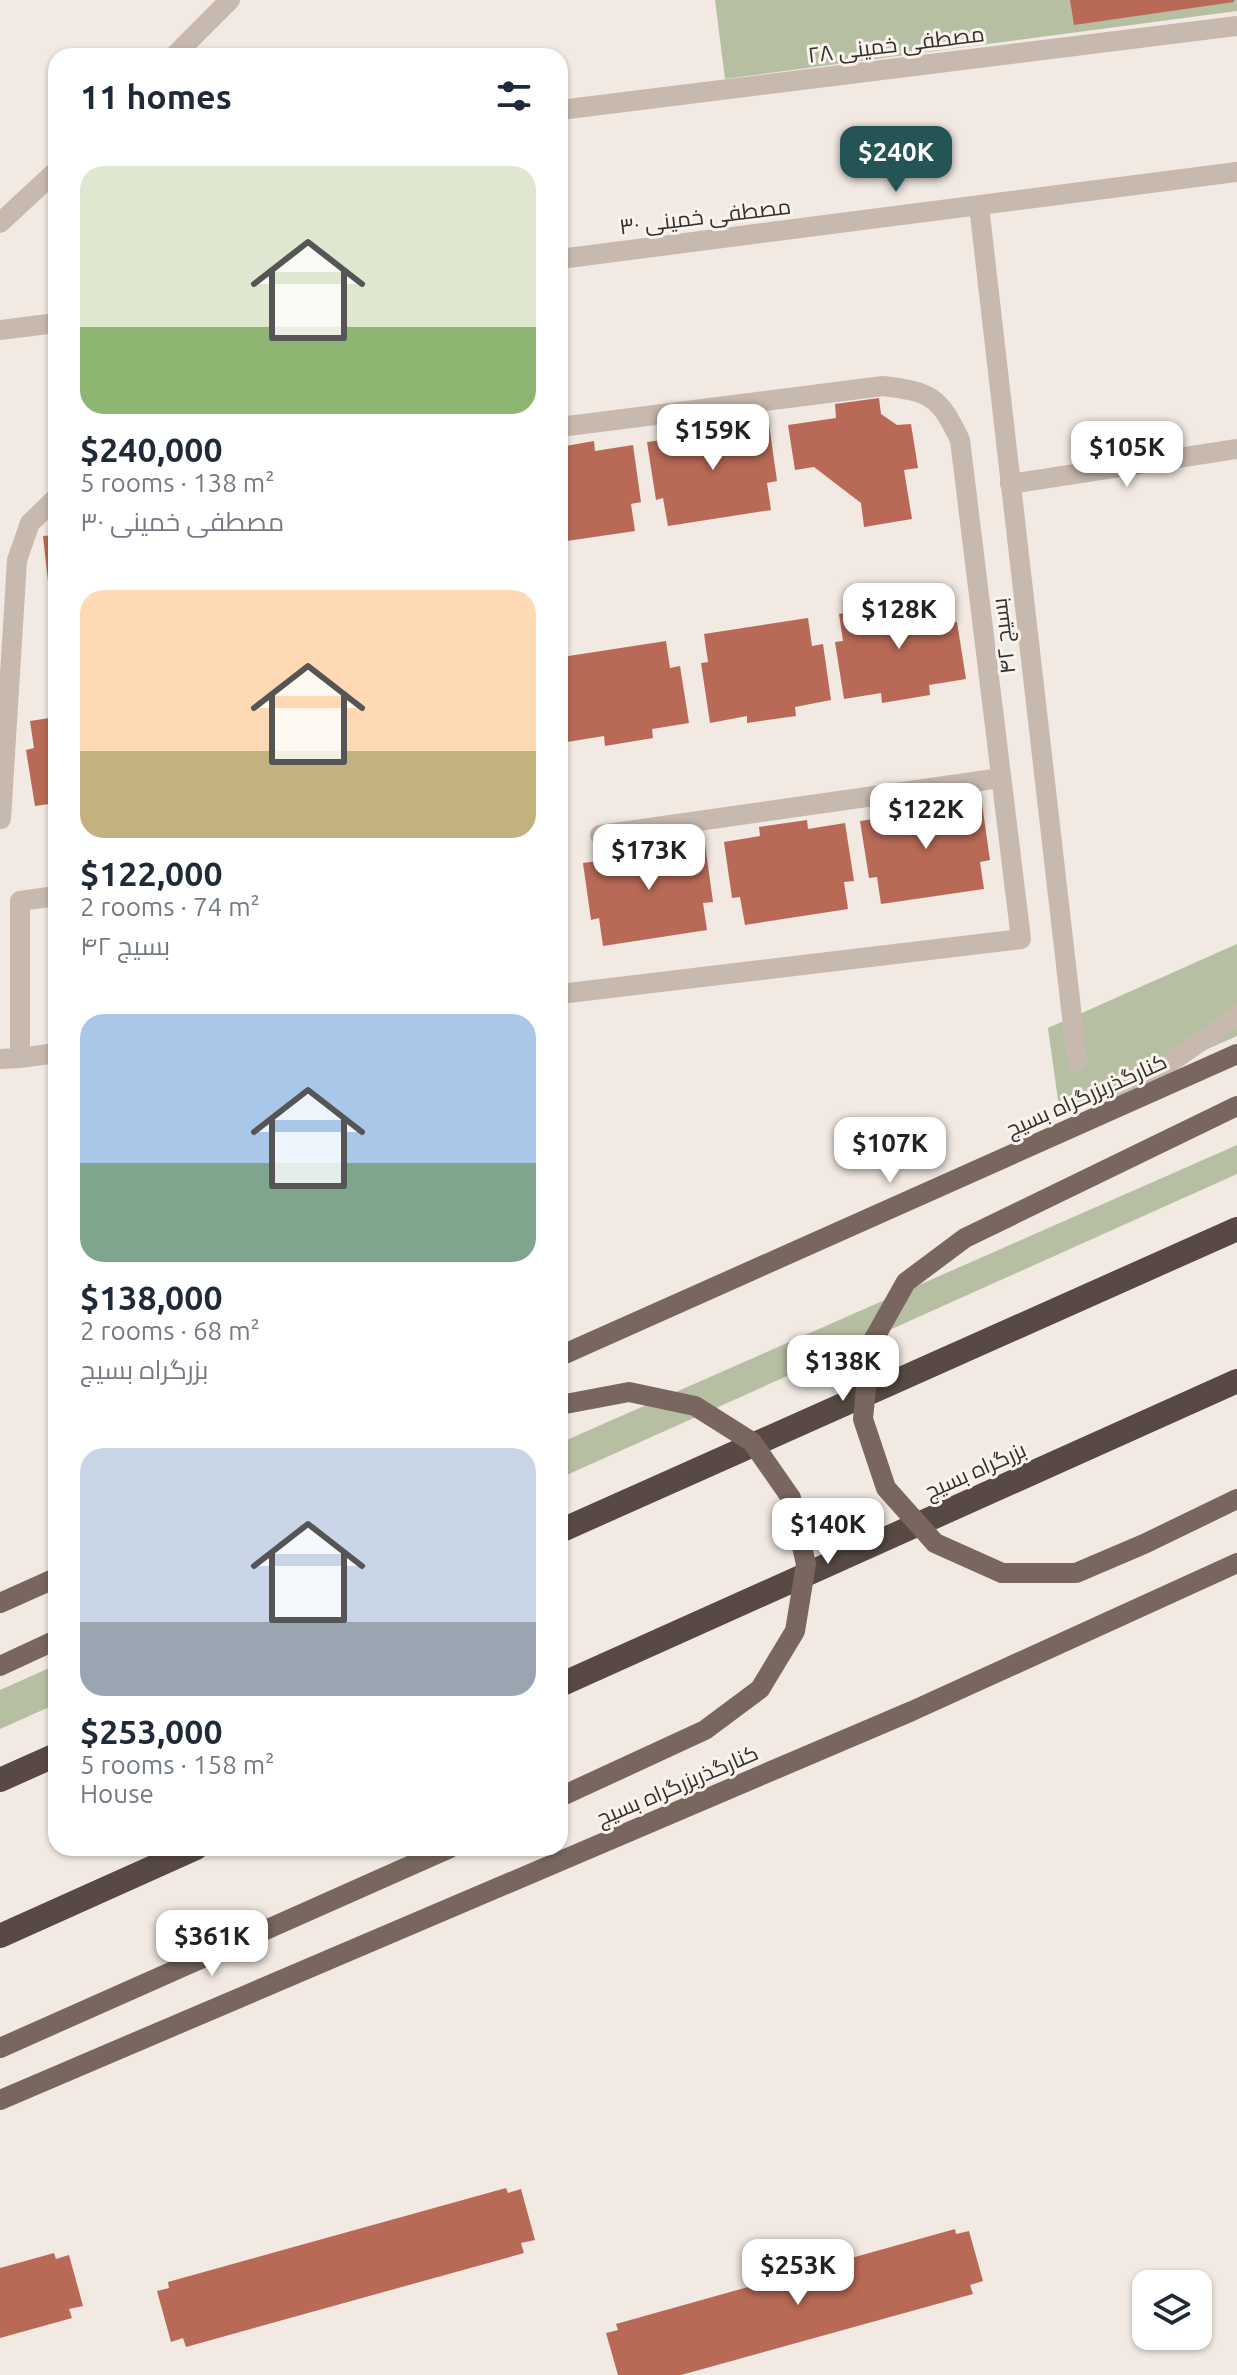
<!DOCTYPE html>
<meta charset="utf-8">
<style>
:root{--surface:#fff;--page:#f6f6f7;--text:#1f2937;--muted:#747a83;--accent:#255455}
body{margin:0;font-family:Ubuntu,Cairo,sans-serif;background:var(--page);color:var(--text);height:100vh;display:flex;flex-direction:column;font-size:30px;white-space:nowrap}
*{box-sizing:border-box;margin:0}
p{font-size:26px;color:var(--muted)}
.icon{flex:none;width:44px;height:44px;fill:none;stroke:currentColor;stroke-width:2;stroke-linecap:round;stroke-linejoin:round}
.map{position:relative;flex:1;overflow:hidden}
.drawer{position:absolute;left:48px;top:48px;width:520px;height:1808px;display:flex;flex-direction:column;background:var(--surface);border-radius:24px;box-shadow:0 2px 6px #0004}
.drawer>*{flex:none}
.tools{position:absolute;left:1132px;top:2270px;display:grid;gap:16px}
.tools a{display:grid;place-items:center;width:80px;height:80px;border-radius:16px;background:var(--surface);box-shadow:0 2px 6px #0004;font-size:40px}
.price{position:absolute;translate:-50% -68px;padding:0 18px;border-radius:16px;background:#fff;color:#222;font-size:26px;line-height:52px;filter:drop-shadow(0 2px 4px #0008)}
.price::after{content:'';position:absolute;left:50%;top:48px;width:24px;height:18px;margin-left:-12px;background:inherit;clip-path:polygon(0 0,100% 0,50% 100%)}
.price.on{background:var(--accent);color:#fff}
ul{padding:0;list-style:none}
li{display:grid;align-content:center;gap:16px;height:424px;padding:0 32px}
li span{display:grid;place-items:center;height:248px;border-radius:24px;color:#555}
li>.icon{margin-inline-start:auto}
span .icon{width:144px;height:144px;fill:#fffc;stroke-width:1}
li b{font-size:34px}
h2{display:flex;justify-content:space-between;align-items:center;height:96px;padding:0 32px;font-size:34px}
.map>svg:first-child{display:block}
.green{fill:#b7bfa3}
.building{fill:#b96a57}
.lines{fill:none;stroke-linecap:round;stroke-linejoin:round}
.minor{stroke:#c8b9ae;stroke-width:20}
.major{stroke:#78665f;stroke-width:20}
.highway{stroke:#584944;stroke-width:24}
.major-bridge{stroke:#78665f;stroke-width:20}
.labels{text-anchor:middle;stroke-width:6;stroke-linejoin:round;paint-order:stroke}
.street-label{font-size:22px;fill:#382f2c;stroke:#f9f3ee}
</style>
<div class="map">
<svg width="1237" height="2375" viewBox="0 0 1237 2375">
<rect width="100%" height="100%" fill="#f1e9e2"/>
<g class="green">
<polygon points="715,0 1237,0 1237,11 725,79"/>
<polygon points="1237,944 1237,1036 1060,1114 1048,1028"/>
<polygon points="1237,1145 1237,1174 560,1478 560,1443"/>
<polygon points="56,1665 56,1704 0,1729 0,1690"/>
</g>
<g class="building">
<polygon points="1070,0 1234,0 1234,2 1074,25"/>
<polygon points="879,398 881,414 897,425 911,424 918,468 904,470 912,519 864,527 861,503 814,467 795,470 788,425 836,418 835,404"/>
<polygon points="730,421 731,430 769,424 777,481 767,483 771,510 668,526 663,498 656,500 647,442 683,437 682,428"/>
<polygon points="594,441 595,451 633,445 641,502 631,504 635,531 560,542 560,447"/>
<polygon points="56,535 56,580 48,581 43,536"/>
<polygon points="943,597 947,623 957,622 966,679 929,685 930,695 882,703 881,693 844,699 835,642 843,641 839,614"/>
<polygon points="808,618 812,646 823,644 831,700 795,707 796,716 747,723 747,716 710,723 701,663 708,662 704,634"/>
<polygon points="666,641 670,668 680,666 689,723 652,729 653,738 605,746 604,736 567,742 560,695 560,685 566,685 562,657"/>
<polygon points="56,717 56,803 35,806 26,750 34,748 30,721"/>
<polygon points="943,799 945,809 982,804 990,860 980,862 984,889 881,904 877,877 869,878 860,821 896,816 895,806"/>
<polygon points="807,820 808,829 845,823 854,881 844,882 848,909 745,925 740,897 732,898 724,842 760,836 759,827"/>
<polygon points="666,841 667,850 705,844 713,902 703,903 707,930 603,946 599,918 591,920 583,863 619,858 618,848"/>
<polygon points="56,929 56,954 54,954 51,930"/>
<polygon points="506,2188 508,2193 521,2189 535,2240 521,2243 524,2253 186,2347 183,2338 171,2342 157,2291 169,2288 168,2282"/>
<polygon points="955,2229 956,2234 969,2231 983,2281 970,2285 973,2294 681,2375 618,2375 606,2333 618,2330 616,2324"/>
<polygon points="54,2253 56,2259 69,2255 83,2306 69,2309 72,2318 0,2338 0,2268"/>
</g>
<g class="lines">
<g class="minor">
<polyline points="174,56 230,0"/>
<polyline points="560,110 1237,26"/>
<polyline points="979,206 1077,1061"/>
<polyline points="0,223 56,171"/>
<polyline points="560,259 1237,172"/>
<polyline points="0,330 56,323"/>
<path d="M560 427 883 386C931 392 939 396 960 440L1021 939 560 994"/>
<polyline points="1010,484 1237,449"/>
<polyline points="1,819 17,560 30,523 56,498"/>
<polyline points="600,835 1001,778"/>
<polyline points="56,896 20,901 20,1058 56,1053"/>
<polyline points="0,1059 20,1058"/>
<polyline points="1109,1105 1237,1016"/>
</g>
<g class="major">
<polyline points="560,1356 1237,1054"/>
<polyline points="0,1603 56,1578"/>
<polyline points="0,1666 56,1640"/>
<polyline points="0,2048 450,1848"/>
<polyline points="0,2100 912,1711 1237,1563"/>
</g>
<g class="highway">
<polyline points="560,1531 1237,1229"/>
<polyline points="560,1685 1237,1381"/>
<polyline points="0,1780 56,1755"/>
<polyline points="0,1936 196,1848"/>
</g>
<g class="major-bridge">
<polyline points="1237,1106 965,1238 906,1282 870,1346 863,1419 886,1488 935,1543 1002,1573 1076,1573 1144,1544 1237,1499"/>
<polyline points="560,1405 629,1392 695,1406 752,1442 791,1498 806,1564 795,1631 760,1689 705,1730 560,1797"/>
</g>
</g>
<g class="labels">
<g class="street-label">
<text transform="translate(896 44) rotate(-7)" y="8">مصطفی خمینی ۲۸</text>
<text transform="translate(705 216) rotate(-7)" y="8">مصطفی خمینی ۳۰</text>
<text transform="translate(1003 636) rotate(-97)" y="8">بسیج ۴۲</text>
<text transform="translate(1086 1095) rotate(-24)" y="8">کنارگذربزرگراه بسیج</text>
<text transform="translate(975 1470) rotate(-24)" y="8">بزرگراه بسیج</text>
<text transform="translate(677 1785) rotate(-23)" y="8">کنارگذربزرگراه بسیج</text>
</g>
</g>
</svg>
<div class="tools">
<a><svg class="icon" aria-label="layers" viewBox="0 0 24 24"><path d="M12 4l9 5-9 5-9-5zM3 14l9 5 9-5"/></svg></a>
</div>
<b class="price on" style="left:896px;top:194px">$240K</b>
<b class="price" style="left:713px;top:472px">$159K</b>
<b class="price" style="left:1127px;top:489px">$105K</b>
<b class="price" style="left:899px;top:651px">$128K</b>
<b class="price" style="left:926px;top:851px">$122K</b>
<b class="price" style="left:649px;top:892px">$173K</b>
<b class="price" style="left:890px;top:1185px">$107K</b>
<b class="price" style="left:843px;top:1403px">$138K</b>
<b class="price" style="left:828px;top:1566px">$140K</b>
<b class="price" style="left:212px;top:1978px">$361K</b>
<b class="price" style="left:798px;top:2307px">$253K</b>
<section class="drawer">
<h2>11 homes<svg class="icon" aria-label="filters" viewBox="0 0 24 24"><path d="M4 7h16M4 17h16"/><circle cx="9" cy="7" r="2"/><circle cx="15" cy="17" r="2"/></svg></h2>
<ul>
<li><span style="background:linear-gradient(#dfe7d0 65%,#8fb573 0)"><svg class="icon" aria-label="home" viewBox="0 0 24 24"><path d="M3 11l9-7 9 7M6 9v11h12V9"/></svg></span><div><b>$240,000</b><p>5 rooms · 138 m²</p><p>مصطفی خمینی ۳۰</p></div></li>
<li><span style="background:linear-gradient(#ffd9b3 65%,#c2b280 0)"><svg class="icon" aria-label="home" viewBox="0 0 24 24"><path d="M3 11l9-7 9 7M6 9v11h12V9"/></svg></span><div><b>$122,000</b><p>2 rooms · 74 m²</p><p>بسیج ۴۲</p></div></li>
<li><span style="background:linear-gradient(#a9c7e8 60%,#7fa58c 0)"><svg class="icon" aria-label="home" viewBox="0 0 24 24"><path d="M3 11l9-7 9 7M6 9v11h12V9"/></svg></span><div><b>$138,000</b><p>2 rooms · 68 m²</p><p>بزرگراه بسیج</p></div></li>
<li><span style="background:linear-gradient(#c9d6e8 70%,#9aa5b1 0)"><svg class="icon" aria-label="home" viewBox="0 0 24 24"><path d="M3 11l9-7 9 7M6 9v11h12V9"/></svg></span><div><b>$253,000</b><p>5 rooms · 158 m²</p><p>House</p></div></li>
</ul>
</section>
</div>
